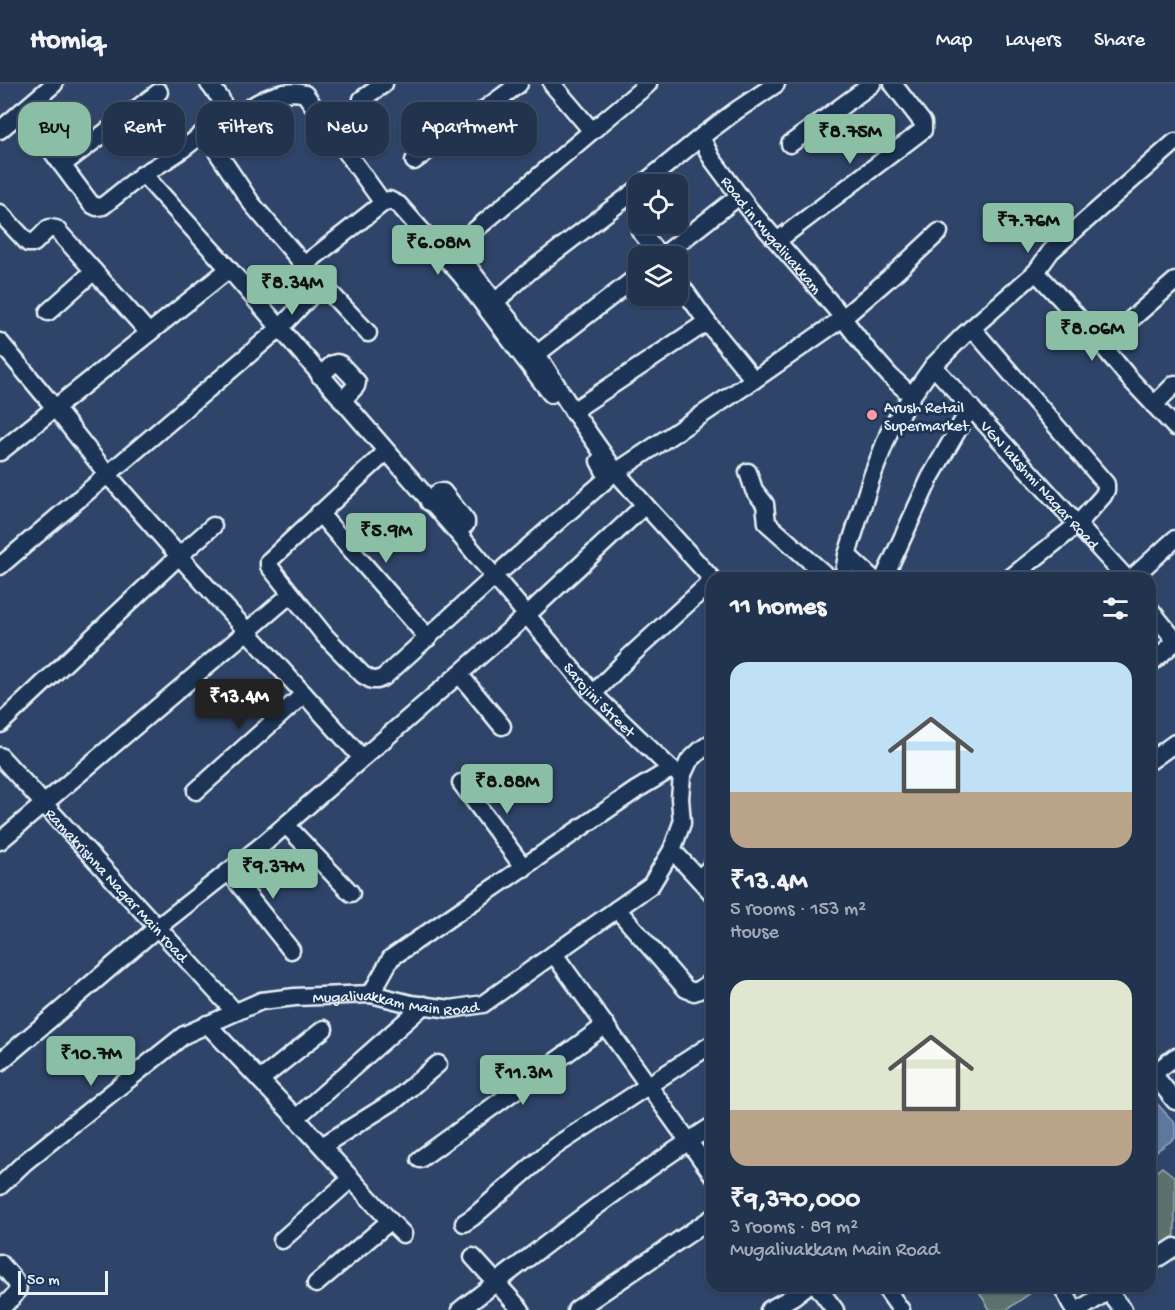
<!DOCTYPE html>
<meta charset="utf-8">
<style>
:root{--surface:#22334e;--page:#2e3f58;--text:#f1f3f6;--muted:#a2aab6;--line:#3f4e66;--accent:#8abfa5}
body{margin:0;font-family:"Gochi Hand",sans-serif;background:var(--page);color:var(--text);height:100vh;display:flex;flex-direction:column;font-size:22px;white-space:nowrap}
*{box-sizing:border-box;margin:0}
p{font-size:20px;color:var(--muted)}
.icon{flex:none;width:33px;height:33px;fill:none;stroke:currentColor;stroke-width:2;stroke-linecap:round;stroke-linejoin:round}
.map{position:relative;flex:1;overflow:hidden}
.sheet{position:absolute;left:706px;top:488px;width:450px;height:720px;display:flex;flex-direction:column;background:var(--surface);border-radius:18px;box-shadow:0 2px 4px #0004,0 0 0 2px var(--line)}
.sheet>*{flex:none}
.top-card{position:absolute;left:18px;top:18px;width:570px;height:54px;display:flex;gap:12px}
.buttons{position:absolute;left:628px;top:90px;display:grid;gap:12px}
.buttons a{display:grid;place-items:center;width:60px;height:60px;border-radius:12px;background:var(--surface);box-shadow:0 2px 4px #0004,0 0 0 2px var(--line);font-size:30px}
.scale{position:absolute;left:18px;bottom:15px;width:90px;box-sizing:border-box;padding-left:6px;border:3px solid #e8f1f8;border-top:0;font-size:16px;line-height:21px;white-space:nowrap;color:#e8f1f8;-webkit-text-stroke:4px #1d3557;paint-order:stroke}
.price{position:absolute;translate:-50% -51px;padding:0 14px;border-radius:6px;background:var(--accent);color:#111;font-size:20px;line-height:39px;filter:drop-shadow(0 2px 3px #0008)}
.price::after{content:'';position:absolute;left:50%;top:36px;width:18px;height:14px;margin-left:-9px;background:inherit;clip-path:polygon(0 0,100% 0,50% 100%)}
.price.current{background:#222;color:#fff}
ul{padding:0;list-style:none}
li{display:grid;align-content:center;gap:12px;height:318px;padding:0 24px}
li span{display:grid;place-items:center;height:186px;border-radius:18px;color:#555}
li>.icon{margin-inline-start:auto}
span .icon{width:108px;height:108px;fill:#fffc;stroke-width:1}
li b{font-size:26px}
h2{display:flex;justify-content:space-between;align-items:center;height:72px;padding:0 24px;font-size:26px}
.chip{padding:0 21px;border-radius:18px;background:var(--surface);box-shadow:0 2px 4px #0004,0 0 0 2px var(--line);font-size:21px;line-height:54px}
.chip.current{background:var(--accent);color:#111}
header{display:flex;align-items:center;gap:36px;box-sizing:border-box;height:84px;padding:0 30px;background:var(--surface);border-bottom:2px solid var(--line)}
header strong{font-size:28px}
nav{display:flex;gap:33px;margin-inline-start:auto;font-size:21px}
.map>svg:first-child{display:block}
.green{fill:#5c706c;stroke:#a2b0b2;stroke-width:1.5}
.water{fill:#5c789c;stroke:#94a8c1;stroke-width:1.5}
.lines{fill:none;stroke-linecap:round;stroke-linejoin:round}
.minor-casing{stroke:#e8f1f8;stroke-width:21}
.minor{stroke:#1d3557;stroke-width:16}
.poi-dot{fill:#ff9aa2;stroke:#1d3557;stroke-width:2}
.labels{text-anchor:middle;stroke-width:6;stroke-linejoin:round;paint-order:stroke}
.street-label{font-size:16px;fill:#e8f1f8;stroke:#1d3557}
.poi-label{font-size:16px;fill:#e8f1f8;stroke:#1d3557;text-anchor:start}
</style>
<header>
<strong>Homiq</strong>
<nav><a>Map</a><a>Layers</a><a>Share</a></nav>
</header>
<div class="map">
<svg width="1175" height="1226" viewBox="0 0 1175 1226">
<rect width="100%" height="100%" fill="#2e4468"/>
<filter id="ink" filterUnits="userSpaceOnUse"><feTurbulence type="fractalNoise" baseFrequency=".0167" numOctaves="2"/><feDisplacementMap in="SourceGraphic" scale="12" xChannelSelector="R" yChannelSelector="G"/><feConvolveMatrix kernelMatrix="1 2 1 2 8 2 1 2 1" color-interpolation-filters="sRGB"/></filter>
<g filter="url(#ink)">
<g class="green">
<polygon points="1162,1083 1175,1093 1175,1151 1151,1168 1151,1092"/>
<polygon points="979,1202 1041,1202 1006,1226 990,1226 976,1203"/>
</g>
<polygon class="water" points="1150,1012 1175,1039 1175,1054 1151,1071"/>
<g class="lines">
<g class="minor-casing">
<g id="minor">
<path id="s1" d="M776 0 737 26 701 53 712 75 750 126 835 224 868 267 890 292 912 312"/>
<polyline points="362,15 384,0"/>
<polyline points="22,27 91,120 97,123 103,122 143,90 229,185"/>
<polyline points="0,46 54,0"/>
<polyline points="592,47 648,0"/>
<polyline points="790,60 872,0"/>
<polyline points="414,77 519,0"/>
<polyline points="62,81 159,8"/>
<path d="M143 90C168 76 214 48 223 21L221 15 209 0"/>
<polyline points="643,100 701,53"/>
<polyline points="383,119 389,116 399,121 461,191 551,310"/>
<polyline points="0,129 28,159 34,159 48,145 50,144 56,145 77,168 149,249"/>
<polyline points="640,147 660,172"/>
<polyline points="777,157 923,46 923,39 893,0"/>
<polyline points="662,172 739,112"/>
<path id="s2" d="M304 181 252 120 217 68 218 51C237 30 274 1 305 10L383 119 304 181 322 200 280 244 457 448 593 610 671 685 682 692"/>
<polyline points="1036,188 1088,244 1129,294 1175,343"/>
<polyline points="678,197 707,238 754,296 843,234 895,189 939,148"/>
<polyline points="322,200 368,249"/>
<polyline points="495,218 454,164 592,47 552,0"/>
<polyline points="48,228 94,187"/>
<polyline points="972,244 1106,400 1106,406 1103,412 1077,441 1010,494"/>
<polyline points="0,258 55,324 107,390 179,472 0,640"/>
<polyline points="1102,261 1175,197"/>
<polyline points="537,270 495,218 530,187 639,104"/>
<path id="s3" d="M933 282 1126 494"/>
<polyline points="320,292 333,280 337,279 340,280 357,298 356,302 342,317"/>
<polyline points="1154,321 1175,300"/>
<polyline points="573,327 707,238"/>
<polyline points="0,368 229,185 280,244 0,482"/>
<polyline points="386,368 269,477 269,482 325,552 363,591 372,596 377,596 384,593 494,493"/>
<polyline points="616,388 754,296"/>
<polyline points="748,388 754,406 765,420 767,439 829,494"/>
<polyline points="429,418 439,408 443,408 466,437 466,440 457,448"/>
<polyline points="645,421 712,495"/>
<polyline points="319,429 428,554"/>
<polyline points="213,442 179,472 362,674"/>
<polyline points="847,471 872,494"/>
<polyline points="504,484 608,394 599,377"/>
<polyline points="843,494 847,471 871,395 890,346 911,313 933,282 964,251 1036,188 1051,167 1175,58"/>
<polyline points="884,494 930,394 971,323"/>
<polyline points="1132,494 1175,455"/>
<polyline points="1150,525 1175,556"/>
<polyline points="1150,580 1175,558"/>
<polyline points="459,590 502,642"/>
<polyline points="593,610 628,574 712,497"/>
<path id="s4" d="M0 672 235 928"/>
<polyline points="1150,677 1175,659"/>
<polyline points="461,699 524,784"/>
<polyline points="196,707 304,610"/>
<polyline points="286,741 351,809"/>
<polyline points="0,757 284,516"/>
<polyline points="672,766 712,809"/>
<polyline points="229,788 291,866"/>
<polyline points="699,795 712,782"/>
<polyline points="617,825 686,905 694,908 699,906 712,897"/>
<polyline points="554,870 712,1090"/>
<polyline points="371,910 391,874 636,706 671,685"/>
<polyline points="207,940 296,1034 390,1137"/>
<polyline points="0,978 158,843 266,758 527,531 645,421 616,388 573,327 537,270 639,191"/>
<polyline points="1150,986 1175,1017"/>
<polyline points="1154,989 1175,973"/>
<polyline points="260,996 324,945"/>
<polyline points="296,1034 424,921"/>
<polyline points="322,1062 397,1015 438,980"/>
<polyline points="420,1075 606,941"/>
<path id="s5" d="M0 1102 25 1078 184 951 261 917 295 913 371 910 411 920 451 925 483 920 651 801 672 766 682 739 680 714 682 692 689 677 702 665 712 658"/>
<polyline points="464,1139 473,1133 554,1063 712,960"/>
<polyline points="282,1156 351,1095"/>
<polyline points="473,1173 521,1226"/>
<path d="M0 1179C21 1204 26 1202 0 1225"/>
<polyline points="1150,1179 1175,1163"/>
<polyline points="316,1200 390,1137 403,1150"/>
<polyline points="817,1202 835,1226"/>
<polyline points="884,1202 901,1226"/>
<polyline points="1062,1202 1074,1226"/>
<polyline points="1108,1207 1123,1226"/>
<path d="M460 1226C543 1163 625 1098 712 1042"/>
<polyline points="576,1226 712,1134"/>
<polyline points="769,1226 794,1212 807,1202"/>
<polyline points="1079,1226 1116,1202"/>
</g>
</g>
<use href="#minor" class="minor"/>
</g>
</g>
<circle class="poi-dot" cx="872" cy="331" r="6"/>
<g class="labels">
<g class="street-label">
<text dy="6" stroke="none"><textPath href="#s1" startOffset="213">Road in Mugalivakkam</textPath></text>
<text dy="6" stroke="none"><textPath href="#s3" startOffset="160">VGN lakshmi Nagar Road</textPath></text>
<text dy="6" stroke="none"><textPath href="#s2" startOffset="1072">Sarojini Street</textPath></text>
<text dy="6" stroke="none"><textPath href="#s4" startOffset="174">Ramakrishna Nagar Main road</textPath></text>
<text dy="6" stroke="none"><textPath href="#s5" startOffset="458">Mugalivakkam Main Road</textPath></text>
</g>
<g class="poi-label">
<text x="884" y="328">Arush Retail<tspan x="884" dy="18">Supermarket</tspan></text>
</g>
</g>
</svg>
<div class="buttons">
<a><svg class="icon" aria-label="locate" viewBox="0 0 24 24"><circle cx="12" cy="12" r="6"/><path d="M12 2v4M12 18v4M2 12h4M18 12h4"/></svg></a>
<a><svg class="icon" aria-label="layers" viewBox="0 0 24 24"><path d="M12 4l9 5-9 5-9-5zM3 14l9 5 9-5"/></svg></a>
</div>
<div class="scale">50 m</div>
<b class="price" style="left:850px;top:81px">₹8.75M</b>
<b class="price" style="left:1028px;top:170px">₹7.76M</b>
<b class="price" style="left:438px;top:192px">₹6.08M</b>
<b class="price" style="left:292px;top:232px">₹8.34M</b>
<b class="price" style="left:1092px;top:278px">₹8.06M</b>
<b class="price" style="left:386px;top:480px">₹5.9M</b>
<b class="price current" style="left:239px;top:646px">₹13.4M</b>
<b class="price" style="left:507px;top:731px">₹8.88M</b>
<b class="price" style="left:273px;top:816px">₹9.37M</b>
<b class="price" style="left:91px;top:1003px">₹10.7M</b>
<b class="price" style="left:523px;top:1022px">₹11.3M</b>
<div class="top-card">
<a class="chip current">Buy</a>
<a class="chip">Rent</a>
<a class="chip">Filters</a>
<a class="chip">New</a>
<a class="chip">Apartment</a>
</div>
<section class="sheet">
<h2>11 homes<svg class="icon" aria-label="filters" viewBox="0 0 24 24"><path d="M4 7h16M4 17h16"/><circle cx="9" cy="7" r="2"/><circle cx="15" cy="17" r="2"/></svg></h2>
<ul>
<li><span style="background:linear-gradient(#bfe0f5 70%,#b9a48a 0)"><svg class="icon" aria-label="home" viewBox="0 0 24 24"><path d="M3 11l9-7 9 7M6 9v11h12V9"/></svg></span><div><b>₹13.4M</b><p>5 rooms · 153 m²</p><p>House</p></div></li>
<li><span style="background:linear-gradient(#dfe7d0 70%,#b9a48a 0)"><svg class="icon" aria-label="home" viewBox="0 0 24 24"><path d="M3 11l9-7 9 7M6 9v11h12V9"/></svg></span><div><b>₹9,370,000</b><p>3 rooms · 89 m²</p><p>Mugalivakkam Main Road</p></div></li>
</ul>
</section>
</div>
